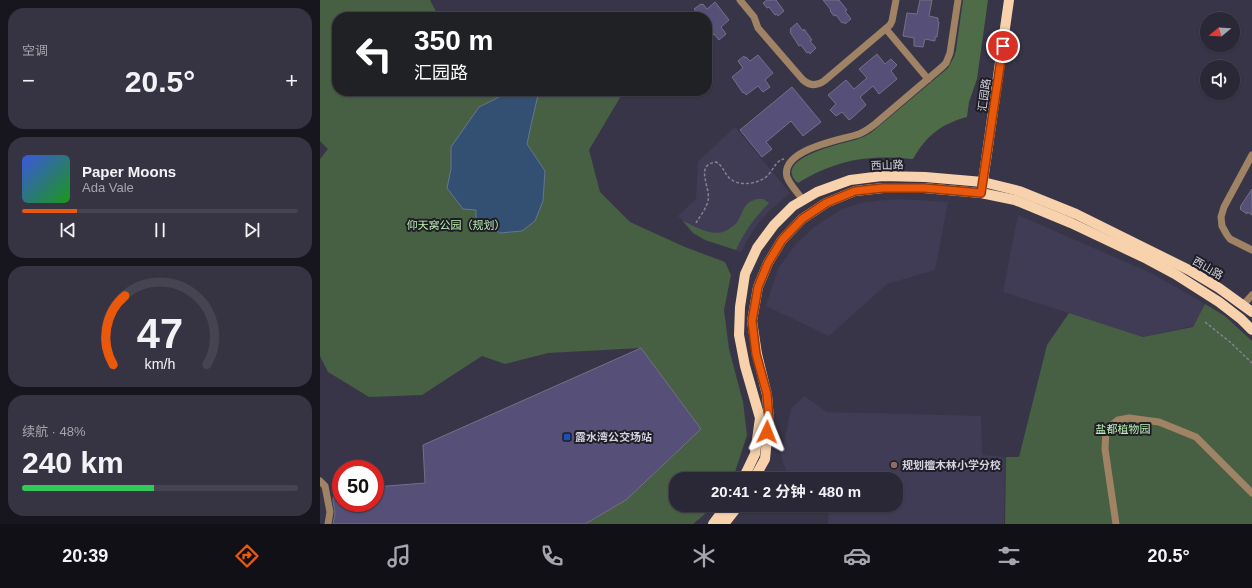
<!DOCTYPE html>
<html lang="zh">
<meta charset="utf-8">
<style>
:root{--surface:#2a2836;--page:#363442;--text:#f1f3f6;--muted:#a5a6ad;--line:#464451;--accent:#ea580c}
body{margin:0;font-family:Helvetica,"Noto Sans SC",sans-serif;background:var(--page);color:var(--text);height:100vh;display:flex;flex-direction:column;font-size:15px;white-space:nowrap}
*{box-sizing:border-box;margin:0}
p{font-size:13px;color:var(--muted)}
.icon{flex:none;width:22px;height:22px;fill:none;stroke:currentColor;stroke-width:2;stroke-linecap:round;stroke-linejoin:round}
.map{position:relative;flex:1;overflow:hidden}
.side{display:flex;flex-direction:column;gap:8px;padding:8px;background:#17161e;width:320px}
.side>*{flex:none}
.top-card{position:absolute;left:12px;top:12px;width:380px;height:84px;border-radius:16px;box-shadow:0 1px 3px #0004,0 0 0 1px var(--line);background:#202124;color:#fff;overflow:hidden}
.needle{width:26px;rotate:252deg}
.fabs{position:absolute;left:880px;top:12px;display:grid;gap:8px}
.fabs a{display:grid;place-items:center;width:40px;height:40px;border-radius:50%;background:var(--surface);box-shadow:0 1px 3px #0004,0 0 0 1px var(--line);font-size:20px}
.speed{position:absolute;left:12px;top:460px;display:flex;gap:8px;font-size:20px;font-weight:700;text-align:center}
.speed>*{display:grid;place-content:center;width:52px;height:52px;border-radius:50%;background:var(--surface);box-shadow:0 1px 3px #0004,0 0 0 1px var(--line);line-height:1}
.speed .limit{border:6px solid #d22;background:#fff;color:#111}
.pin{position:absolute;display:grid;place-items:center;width:34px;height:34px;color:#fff;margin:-17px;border:2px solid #fff;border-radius:50%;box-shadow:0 1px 4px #0007}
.me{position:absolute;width:44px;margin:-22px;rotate:2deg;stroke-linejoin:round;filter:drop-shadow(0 0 3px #0008)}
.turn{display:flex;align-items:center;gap:14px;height:84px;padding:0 16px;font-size:18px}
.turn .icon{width:52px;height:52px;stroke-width:2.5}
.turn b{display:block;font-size:28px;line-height:34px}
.big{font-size:30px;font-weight:700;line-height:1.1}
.side .widget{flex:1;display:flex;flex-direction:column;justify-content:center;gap:6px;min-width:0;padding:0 14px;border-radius:16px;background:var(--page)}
.side .dial{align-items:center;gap:0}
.dial svg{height:104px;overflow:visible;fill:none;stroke:var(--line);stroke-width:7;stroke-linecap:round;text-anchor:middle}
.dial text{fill:var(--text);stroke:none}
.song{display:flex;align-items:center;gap:12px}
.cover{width:48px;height:48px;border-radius:6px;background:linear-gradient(135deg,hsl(230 70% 55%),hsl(120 70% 35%))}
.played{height:4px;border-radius:2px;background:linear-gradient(90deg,var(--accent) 20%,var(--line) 20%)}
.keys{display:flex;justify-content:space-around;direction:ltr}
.heat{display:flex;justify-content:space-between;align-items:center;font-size:22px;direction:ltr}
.charge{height:6px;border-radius:3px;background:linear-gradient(90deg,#34c759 48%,var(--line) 0)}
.trip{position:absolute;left:349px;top:472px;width:234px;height:40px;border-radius:16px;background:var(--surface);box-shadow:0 1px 3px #0004,0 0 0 1px var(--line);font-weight:700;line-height:40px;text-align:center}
.dock{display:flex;height:64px;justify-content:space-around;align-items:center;background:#111016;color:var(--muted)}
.dock .icon{width:28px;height:28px}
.dock .on{color:var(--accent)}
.dock b{font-size:18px;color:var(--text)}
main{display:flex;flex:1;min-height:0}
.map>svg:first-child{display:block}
.built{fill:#403c55}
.green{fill:#475f42}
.forest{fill:#4e6c48}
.water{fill:#335072;stroke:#637792}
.building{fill:#565079;stroke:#737186}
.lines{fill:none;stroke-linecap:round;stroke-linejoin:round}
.path{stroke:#848191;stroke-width:1.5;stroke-dasharray:3 2;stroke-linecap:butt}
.minor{stroke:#a08264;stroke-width:7}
.major{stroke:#f7d2ac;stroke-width:10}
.route-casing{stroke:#983908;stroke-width:10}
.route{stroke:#ea580c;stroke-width:7}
.transit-dot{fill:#1a4fb4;stroke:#1f1e26;stroke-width:1.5}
.education-dot{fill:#8d6e63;stroke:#1f1e26;stroke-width:1.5}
.labels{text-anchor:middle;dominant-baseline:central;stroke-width:4;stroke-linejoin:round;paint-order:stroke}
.street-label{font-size:11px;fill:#d3d1de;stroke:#1f1e26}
.park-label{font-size:11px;fill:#bcefb2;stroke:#1f1e26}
.poi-label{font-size:11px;font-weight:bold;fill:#d3d1de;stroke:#1f1e26;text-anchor:start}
</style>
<main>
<section class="side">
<div class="widget"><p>空调</p>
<div class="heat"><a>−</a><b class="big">20.5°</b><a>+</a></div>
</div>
<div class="widget">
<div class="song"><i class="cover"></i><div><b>Paper Moons</b><p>Ada Vale</p></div></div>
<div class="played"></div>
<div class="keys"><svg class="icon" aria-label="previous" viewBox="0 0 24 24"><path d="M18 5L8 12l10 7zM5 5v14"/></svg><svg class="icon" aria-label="pause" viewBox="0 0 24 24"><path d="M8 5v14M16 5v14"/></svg><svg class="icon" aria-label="next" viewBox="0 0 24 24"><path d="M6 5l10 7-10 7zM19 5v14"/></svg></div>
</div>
<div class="widget dial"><svg viewBox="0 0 100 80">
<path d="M14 69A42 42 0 1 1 86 69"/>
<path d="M14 69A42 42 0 0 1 23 16" stroke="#ea580c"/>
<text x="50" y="56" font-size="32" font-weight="700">47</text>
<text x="50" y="72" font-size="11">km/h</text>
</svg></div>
<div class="widget"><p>续航 · 48%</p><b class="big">240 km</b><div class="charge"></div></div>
</section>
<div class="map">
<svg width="932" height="524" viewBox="0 0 932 524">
<rect width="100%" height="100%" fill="#383548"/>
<g class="built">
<polygon points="415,127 470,193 448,212 438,224 429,237 421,252 385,240 373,233 358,216 376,199 378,162"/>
<polygon points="577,199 628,202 615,270 567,284 509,336 446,306 458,269 475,245 494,227 522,209 545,202"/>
<polygon points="698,215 831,273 885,304 873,326 824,337 683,292"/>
<polygon points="484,396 507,412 661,416 662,455 685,457 684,524 508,524 509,505 576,505 576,479 510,479 510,472 469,478 461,457 471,409"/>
</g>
<g class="green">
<polygon points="0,0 110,0 119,17 17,17 17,91 298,91 301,96 269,150 280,192 310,222 365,247 405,262 411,275 404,310 409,349 423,402 427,435 415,472 410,479 356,479 356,505 392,505 386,513 373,524 265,524 306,500 381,429 321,348 228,353 185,364 162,356 102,395 49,397 8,372 0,356 0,159 8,149 0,141"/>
<path d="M437,199H443L449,203C435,217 424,232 416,250L385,240L373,233L363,221C377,227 394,239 409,229C412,227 416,224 418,221C424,210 423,203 437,199Z"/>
<polygon points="885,304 905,316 932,341 932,524 685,524 686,457 699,457 727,345 749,313 823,337 873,327"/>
</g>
<path class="forest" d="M643,0H668L657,79L649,102L647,117C621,124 607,135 593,159C580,158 566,157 553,158C527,159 500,169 478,183C450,158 525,143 538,139C543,137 548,135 552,132L628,68L634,57L636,50Z"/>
<polygon class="water" points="191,91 218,95 211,125 207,144 225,171 223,201 215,221 202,231 180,233 169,226 156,224 156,210 143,209 127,188 131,169 131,147 159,107"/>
<g class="building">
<polygon points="447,0 456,0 464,11 458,16 457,14 455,15 449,7 447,8 443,3"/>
<polygon points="503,0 519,0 527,10 525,11 531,19 525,24 524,22 522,23 516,15 514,16 510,11 511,10"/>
<polygon points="600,0 612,0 609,16 618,18 618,22 619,22 617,37 615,37 615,41 605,39 603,47 594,46 594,38 583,36 587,13 597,14"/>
<polygon points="395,2 409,20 401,27 406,34 399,40 394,34 387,40 387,17 381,17 374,9 381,4 382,5 383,4 387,9"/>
<polygon points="477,23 483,31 484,29 492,40 490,41 496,48 490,54 489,52 487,53 481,45 479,46 470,32 471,31 470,29"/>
<polygon points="557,54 565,64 571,59 577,65 571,71 577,79 559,94 553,86 540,97 546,105 532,118 529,120 522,112 516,116 510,110 516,104 508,95 526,80 534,89 547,78 539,69"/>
<polygon points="438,55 453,73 445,80 450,87 443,92 438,86 426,95 424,92 423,93 412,77 423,68 418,61 424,56 425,58 426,57 430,61"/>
<polygon points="472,87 501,122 483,136 471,121 446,142 452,149 442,157 420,130"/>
<polygon points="932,189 932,215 927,212 927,214 920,209 921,208 920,207"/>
<polygon points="321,348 381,429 306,500 265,524 13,524 15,513 13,501 14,491 21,491 21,503 55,503 55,487 105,483 103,445"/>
</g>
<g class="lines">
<g class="path">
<path d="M376,223C380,216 386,209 388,201C391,187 374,165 396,162C404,166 404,175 412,180C422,187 442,183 449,174C454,168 456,161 464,159"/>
<polyline points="885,322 910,342 932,363"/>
</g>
<g class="minor">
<path d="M420,0L434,17L438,28L483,80C490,86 497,86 504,81L570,25L572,21L576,0"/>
<polyline points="566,29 608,79"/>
<polyline points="932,155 904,207 901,217 902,226 907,235 910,239 932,250"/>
<path d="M483,200C478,193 470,185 467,177C460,149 521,140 539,134C544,132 550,128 555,124L622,67L626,63L630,53L638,0"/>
<polyline points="923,305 932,295"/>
<polyline points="0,481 5,486 10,512 8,524"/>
<polyline points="796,524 785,449 786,429 798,420 809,418 839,422 876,437 932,493"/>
</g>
<g class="major">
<polyline points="662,188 689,0"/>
<polyline points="423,479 435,454 440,418 425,366 419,335 420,307 425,274 437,248 454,225 473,206 497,192 530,180 562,176 605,177 663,182 699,191 756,214 869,270 899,288 932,312"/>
<polyline points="434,479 445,459 449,419 447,395 437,354 432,321 438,287 448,263 462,240 482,219 506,203 535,191 563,188 604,188 661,193 695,200 751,223 827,259 855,274 899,302 921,319 932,330"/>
<polyline points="393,524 407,505"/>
<polyline points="404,524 419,505"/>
</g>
</g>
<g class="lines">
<defs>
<polyline id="route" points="447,432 449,419 447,394 436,354 432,321 438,287 448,263 462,240 482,219 506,203 535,191 563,188 604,188 661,193 683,46"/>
</defs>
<use href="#route" class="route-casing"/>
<use href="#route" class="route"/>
</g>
<rect class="transit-dot" x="243" y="433" width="8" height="8" rx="2"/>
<circle class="education-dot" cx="574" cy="465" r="4"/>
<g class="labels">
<g class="street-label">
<text transform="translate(664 95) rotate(-82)">汇园路</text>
<text transform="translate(567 165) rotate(-2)">西山路</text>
<text transform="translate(888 268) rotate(30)">西山路</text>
</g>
<g class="park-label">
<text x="136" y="225">仰天窝公园（规划）</text>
<text x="803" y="429">盐都植物园</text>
</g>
<g class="poi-label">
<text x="255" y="437">露水湾公交场站</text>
<text x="582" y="465">规划檀木林小学分校</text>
</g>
</g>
</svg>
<div class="fabs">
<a><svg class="needle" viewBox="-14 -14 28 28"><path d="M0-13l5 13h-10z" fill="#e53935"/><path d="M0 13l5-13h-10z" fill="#a5a6ad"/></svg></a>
<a><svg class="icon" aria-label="sound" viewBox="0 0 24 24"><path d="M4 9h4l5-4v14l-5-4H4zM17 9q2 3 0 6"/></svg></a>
</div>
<div class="speed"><div class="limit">50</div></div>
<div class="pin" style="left:683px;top:46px;background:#d93025"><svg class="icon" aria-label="arrive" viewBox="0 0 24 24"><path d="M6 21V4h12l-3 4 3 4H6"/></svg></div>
<svg class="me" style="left:447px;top:432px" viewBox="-20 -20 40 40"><path d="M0-17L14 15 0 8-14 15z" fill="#ea580c" stroke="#fff" stroke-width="4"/></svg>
<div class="trip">20:41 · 2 分钟 · 480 m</div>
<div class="top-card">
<div class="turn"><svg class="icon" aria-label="left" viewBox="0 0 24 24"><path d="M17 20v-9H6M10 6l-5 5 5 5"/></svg><div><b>350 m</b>汇园路</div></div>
</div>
</div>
</main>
<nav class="dock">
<b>20:39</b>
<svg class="icon on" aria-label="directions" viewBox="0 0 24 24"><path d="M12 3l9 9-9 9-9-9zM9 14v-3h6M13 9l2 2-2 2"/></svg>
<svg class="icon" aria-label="music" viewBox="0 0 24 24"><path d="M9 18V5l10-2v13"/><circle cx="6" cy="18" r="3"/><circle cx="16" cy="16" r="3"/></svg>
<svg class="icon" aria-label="phone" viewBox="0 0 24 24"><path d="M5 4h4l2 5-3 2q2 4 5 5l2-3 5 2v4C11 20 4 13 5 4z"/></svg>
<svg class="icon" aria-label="climate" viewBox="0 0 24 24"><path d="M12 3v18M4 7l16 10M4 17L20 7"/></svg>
<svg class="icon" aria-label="car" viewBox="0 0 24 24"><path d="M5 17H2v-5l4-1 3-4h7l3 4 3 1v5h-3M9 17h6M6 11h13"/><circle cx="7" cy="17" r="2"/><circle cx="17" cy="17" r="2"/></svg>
<svg class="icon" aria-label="filters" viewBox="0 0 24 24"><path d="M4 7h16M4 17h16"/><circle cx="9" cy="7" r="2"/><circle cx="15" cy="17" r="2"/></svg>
<b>20.5°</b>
</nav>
